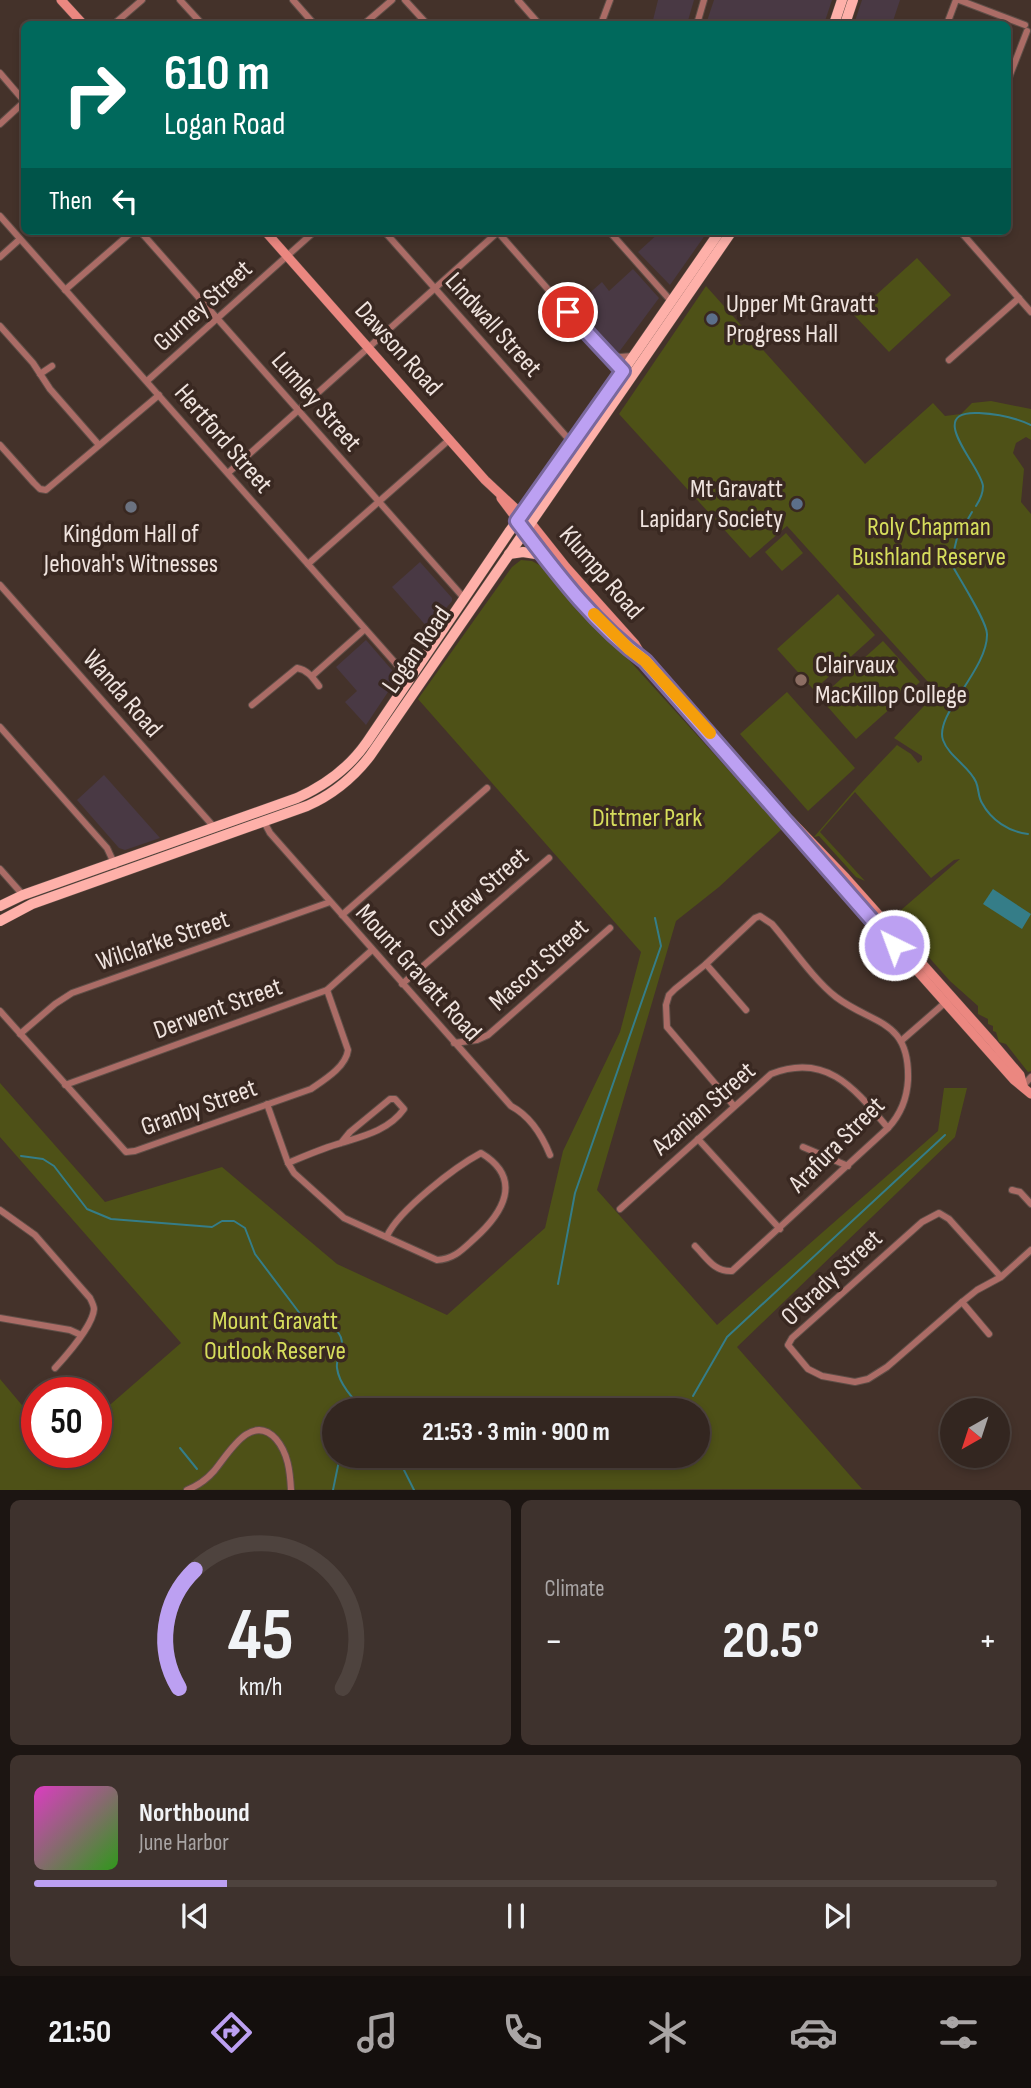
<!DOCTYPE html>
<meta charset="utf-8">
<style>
:root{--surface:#332620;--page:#3e322d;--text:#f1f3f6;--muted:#a9a5a5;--line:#4e433e;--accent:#bca0f2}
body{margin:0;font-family:"Sofia Sans Condensed",sans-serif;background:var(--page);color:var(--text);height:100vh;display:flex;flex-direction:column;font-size:26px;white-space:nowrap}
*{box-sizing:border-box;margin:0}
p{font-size:23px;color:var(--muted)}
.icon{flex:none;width:38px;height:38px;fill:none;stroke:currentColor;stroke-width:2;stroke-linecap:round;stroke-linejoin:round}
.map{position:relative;height:1490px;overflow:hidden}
.sheet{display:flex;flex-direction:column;gap:10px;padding:10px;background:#1c1512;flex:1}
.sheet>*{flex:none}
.hud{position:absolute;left:21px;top:21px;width:990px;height:214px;border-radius:10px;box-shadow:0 4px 10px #0003,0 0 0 2px var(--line);background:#00695c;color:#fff;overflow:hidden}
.needle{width:46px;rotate:219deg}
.buttons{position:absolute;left:940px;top:1398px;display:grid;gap:14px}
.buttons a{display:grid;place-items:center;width:70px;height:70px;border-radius:50%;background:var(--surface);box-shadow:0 4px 10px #0003,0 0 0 2px var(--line);font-size:35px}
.speed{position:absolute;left:21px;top:1377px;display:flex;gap:14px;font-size:35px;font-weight:700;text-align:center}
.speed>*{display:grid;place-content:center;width:91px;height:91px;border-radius:50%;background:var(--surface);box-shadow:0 4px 10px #0003,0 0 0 2px var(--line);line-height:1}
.speed .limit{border:10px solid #d22;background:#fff;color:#111}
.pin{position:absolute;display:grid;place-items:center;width:60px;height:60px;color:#fff;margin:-30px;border:4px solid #fff;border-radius:50%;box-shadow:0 2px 7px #0007}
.me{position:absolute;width:77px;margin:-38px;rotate:318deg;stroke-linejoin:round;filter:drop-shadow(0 0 5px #0008)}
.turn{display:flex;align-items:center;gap:24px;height:147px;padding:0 28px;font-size:32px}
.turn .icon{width:91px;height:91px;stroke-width:2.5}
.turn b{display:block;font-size:49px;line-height:60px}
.then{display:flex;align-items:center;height:66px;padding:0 28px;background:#0003;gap:14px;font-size:26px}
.big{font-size:52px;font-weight:700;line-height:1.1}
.sheet .card{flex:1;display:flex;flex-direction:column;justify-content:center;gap:10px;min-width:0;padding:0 24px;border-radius:10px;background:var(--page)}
.sheet .dial{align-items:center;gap:0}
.dial svg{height:182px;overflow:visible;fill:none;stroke:var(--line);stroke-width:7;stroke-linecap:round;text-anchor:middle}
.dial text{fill:var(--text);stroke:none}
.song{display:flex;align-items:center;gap:21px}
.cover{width:84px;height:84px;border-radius:10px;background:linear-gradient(135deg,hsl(310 70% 55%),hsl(110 70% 35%))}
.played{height:7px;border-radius:4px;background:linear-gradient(90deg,var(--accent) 20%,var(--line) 20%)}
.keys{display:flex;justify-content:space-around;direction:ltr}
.heat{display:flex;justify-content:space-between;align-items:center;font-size:38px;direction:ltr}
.sheet .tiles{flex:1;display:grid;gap:10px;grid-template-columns:1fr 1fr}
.card:last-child{grid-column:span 2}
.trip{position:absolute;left:322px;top:1398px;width:388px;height:70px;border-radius:35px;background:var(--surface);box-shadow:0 4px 10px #0003,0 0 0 2px var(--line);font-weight:700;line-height:70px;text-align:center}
.dock{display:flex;height:112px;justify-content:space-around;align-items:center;background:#140f0d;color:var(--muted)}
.dock .icon{width:49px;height:49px}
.dock .on{color:var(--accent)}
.dock b{font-size:32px;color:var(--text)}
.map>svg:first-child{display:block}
.commercial{fill:#493944}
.green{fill:#4e5117;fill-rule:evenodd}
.water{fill:#357d88}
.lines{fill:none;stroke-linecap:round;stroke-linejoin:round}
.stream{stroke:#357d88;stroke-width:2}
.minor-casing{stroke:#5f4e47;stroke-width:8}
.secondary-casing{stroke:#5f4e47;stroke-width:10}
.primary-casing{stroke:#5f4e47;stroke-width:11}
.minor{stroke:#ab6c66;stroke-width:6}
.secondary{stroke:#eb8780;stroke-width:9}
.primary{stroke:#feb0a9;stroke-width:10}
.route-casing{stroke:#7a689d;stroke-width:18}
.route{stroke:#bca0f2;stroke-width:12}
.slow{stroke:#f59e0b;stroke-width:12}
.service-dot{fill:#5c6f8a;stroke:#392821;stroke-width:2.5}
.worship-dot{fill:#6b7280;stroke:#392821;stroke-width:2.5}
.education-dot{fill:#8d6e63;stroke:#392821;stroke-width:2.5}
.labels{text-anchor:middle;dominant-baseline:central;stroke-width:7;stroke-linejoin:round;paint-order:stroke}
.poi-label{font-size:26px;fill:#efe3de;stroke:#392821;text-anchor:start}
.street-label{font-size:26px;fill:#efe3de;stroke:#392821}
.park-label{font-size:26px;fill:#d6dd5c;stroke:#392821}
</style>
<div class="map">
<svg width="1031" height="1490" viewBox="0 0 1031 1490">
<rect width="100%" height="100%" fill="#44322a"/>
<g class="commercial">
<polygon points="658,0 694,0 687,24 652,24"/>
<polygon points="714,0 832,0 824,24 706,24"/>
<polygon points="862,0 900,0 892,24 854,24"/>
<polygon points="661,231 708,231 670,285 638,252"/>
<polygon points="633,269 659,298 619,352 616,352 575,306 602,282 609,291"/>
<polygon points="420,562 452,598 452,601 429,629 392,587"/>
<polygon points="366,640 398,677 366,725 345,702 357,691 336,667"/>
<polygon points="104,775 160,838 125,850 119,848 77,800"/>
</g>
<g class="green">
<polygon points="917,258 951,295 889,352 854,315"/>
<polygon points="706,286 865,464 933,403 945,416 961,414 972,403 991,401 1031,409 1031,440 1026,437 1016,443 1013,453 1024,469 1021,502 1031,514 1031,1071 1028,1072 1006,1044 999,1042 996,1032 993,1031 993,1026 988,1024 988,1019 978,1014 978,1006 950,981 893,917 960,859 954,860 931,878 855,792 820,832 865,881 856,877 819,836 814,837 857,787 897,745 911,754 918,763 922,760 922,756 894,738 937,692 787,526 750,558 619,414"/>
<polygon points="786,533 803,553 782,571 765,552"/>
<path d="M521,560L532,561L543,567L590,622L619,649L782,829L719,887L676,921L597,1190L717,1325L938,1131L944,1088H967L955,1137L737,1347L862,1489L0,1490V1379L37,1423V1452H96V1417L181,1343L0,1137V1083L105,1202L222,1167L337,1264L447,1315L545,1228L563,1151L620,1032L641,952L418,699L512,567ZM334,1410H698V1456H334Z"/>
<polygon points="838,594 875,635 814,690 777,649"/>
<polygon points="883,641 920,682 856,739 820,698"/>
<polygon points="787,692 855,768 808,811 740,734"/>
</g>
<polygon class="water" points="993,889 1031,914 1022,929 983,904"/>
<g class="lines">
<g class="stream">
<path d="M976,506C980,500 983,493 983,486C981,466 923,410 979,413C997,414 1014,417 1031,425"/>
<path d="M972,512L957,538L951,563C958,577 987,621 987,634C988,669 934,715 943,740C949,757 969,766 976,782C979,789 978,797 982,803C991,820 1009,832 1028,834"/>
<path d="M21,1156L43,1159L54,1166L87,1209L111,1219L212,1227L222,1221H234L245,1228L255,1254L301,1315C310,1321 324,1321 332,1327C352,1341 335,1354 337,1368C339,1384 353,1399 364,1410"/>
<polyline points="558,1284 575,1193 661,946 655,918"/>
<polyline points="693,1396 727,1337 945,1135"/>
<polyline points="349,1410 351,1398"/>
<polyline points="180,1448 197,1469"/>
<polyline points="397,1456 414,1490"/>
<polyline points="333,1490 340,1456"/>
</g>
<defs>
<g id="minor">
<polyline points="180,0 202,24"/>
<polyline points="293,0 314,24"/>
<polyline points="405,0 427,24"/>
<polyline points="518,0 539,24"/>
<polyline points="959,0 1025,25"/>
<polyline points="114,24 142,0"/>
<polyline points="364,24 392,0"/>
<polyline points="601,24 610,0"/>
<polyline points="697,24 704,0"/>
<polyline points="947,24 956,0"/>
<polyline points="0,73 24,101"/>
<polyline points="1008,80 1027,31"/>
<polyline points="0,124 24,102"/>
<polyline points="0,216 398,666 413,678"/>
<polyline points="140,231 464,598"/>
<polyline points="384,231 573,444"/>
<polyline points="497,231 566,310 624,372"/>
<polyline points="609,231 671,301"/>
<polyline points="960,231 1031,312"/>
<polyline points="0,257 20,239"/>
<polyline points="65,290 133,231"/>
<polyline points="0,326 33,363 50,389 99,445"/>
<polyline points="607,354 620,357 633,356"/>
<polyline points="949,360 1019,298"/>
<polyline points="40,374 52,366"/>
<polyline points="147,381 315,231"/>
<polyline points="0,445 34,483 40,489 46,490 159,395"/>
<polyline points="228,473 499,231"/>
<polyline points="308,564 450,439"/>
<polyline points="0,585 214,827"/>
<polyline points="312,676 365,629"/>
<path d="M252,705L297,668C308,670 313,678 319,686"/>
<polyline points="0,727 107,848 115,865"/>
<path d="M263,820L270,833L511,1106C530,1116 542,1135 550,1155"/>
<polyline points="0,869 23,895"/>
<polyline points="342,915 487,788"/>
<polyline points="706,964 746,1010"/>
<polyline points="402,984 549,858"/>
<path d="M0,1011L126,1152L135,1151L311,1089C324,1080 346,1067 348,1050L327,990"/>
<polyline points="20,1034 55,1004 72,993 330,902"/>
<polyline points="901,1041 947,1001"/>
<polyline points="454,1043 477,1040 488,1035 610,928"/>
<polyline points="65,1085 327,990 372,950"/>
<polyline points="1023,1086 1031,1077"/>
<path d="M267,1104L288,1163L294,1173L344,1218L437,1260C454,1259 462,1250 474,1239C503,1213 524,1179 481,1153C455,1167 399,1210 387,1236"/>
<polyline points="698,1139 780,1229"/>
<polyline points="803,1147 848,1166"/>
<path d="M288,1163C305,1156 323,1148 341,1143C364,1136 389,1130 404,1109L395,1099H390L350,1132L341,1143"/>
<polyline points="1012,1190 1020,1192 1031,1204"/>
<path d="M620,1209L771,1074C827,1052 855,1089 888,1128"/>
<path d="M0,1210L35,1235L90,1298C91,1300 94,1307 94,1309C93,1325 66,1356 55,1368"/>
<path d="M695,1246C707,1258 714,1272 732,1271L888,1128C901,1114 907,1099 908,1080C910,1019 873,1025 836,997C814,980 791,946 772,924L760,916L755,918L706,964L675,989L669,995L666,1005L667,1027L734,1106"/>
<polyline points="1001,1277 949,1219 939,1213 922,1222 792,1338 788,1345 808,1369 822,1376 855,1382 868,1379 887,1367 962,1302 977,1290 1001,1277 1031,1250"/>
<polyline points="962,1302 989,1334"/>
<polyline points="0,1318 70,1330 81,1335"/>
<path d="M187,1490C197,1486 207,1479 214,1471C227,1456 251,1411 276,1439C288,1453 290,1471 291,1490"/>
</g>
<g id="secondary">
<polyline points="61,0 83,24"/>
<polyline points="265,231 485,480 531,523 566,567 635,644 645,661 783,815 790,820 846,878 992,1042 1020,1075 1023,1086"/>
<polyline points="501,498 560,577 629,649 641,658"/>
<polyline points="809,849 1014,1080 1031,1094"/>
</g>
<g id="primary">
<polyline points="834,24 842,0"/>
<polyline points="845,24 853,0"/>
<polyline points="509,554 523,552 542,555"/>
<path d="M0,906L23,895L297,798C326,785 349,768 367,742L509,532L554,471L720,231"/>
<path d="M0,921L32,904L307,806C332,795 353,778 370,756L732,231"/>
</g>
</defs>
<use href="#minor" class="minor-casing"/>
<use href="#secondary" class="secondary-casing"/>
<use href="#primary" class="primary-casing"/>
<use href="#minor" class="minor"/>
<use href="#secondary" class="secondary"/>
<use href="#primary" class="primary"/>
</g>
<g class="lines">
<defs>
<path id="route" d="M568,312L623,371L517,521C555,571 594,624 645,661L894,945"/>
</defs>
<use href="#route" class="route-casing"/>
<use href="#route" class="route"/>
<polyline class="slow" points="594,614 629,649 645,661 710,733"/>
</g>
<g class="service-dot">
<circle cx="712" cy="319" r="7"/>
<circle cx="797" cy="504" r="7"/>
</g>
<circle class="worship-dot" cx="131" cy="507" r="7"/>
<circle class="education-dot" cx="801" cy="680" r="7"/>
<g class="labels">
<g class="poi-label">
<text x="726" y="304">Upper Mt Gravatt<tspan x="726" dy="30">Progress Hall</tspan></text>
<text x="783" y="489" text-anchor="end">Mt Gravatt<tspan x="783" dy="30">Lapidary Society</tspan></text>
<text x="131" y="534" text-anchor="middle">Kingdom Hall of<tspan x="131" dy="30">Jehovah's Witnesses</tspan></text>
<text x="815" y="665">Clairvaux<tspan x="815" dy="30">MacKillop College</tspan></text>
</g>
<g class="street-label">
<text transform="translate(203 306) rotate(-42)">Gurney Street</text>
<text transform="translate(493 325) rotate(48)">Lindwall Street</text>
<text transform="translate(398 349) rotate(48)">Dawson Road</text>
<text transform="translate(316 402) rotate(49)">Lumley Street</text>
<text transform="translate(223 439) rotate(49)">Hertford Street</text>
<text transform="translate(601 573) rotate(49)">Klumpp Road</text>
<text transform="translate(417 650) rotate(-55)">Logan Road</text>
<text transform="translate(122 694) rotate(49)">Wanda Road</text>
<text transform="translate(479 893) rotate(-41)">Curfew Street</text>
<text transform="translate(163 941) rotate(-19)">Wilclarke Street</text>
<text transform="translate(539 965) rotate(-42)">Mascot Street</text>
<text transform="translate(418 973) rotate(48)">Mount Gravatt Road</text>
<text transform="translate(218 1009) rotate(-20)">Derwent Street</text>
<text transform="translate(199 1108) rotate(-20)">Granby Street</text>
<text transform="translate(704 1109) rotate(-41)">Azanian Street</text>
<text transform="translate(837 1145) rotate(-45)">Arafura Street</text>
<text transform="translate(832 1278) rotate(-43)">O'Grady Street</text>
</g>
<g class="park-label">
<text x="929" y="527">Roly Chapman<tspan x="929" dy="30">Bushland Reserve</tspan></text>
<text x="647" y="818">Dittmer Park</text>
<text x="275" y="1321">Mount Gravatt<tspan x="275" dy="30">Outlook Reserve</tspan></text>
</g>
</g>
</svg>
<div class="buttons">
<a><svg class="needle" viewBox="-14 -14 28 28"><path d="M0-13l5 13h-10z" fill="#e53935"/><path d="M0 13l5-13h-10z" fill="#a9a5a5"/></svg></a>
</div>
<div class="speed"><div class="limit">50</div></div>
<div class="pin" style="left:568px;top:312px;background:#d93025"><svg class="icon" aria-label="arrive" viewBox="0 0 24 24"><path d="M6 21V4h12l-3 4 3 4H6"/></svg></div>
<svg class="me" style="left:894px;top:945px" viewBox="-20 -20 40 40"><circle r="17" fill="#bca0f2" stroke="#fff" stroke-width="3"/><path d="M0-11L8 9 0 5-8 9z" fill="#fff"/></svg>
<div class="trip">21:53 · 3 min · 900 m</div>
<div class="hud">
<div class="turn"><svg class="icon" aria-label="right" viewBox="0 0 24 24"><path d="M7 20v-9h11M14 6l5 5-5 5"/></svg><div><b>610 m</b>Logan Road</div></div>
<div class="then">Then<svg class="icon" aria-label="left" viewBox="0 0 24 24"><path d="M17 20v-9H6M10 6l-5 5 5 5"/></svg></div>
</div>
</div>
<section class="sheet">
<div class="tiles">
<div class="card dial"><svg viewBox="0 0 100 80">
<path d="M14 69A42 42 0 1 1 86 69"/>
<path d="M14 69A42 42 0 0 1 21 17" stroke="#bca0f2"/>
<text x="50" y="56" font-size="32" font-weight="700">45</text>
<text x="50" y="72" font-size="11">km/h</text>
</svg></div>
<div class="card"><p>Climate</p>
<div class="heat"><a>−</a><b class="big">20.5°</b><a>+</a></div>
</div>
<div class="card">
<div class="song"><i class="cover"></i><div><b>Northbound</b><p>June Harbor</p></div></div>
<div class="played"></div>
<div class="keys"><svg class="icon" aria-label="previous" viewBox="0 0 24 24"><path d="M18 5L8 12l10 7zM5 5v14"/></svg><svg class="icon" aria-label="pause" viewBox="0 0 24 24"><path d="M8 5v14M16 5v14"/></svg><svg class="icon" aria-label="next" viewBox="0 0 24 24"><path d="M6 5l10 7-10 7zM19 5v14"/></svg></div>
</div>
</div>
</section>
<nav class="dock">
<b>21:50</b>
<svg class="icon on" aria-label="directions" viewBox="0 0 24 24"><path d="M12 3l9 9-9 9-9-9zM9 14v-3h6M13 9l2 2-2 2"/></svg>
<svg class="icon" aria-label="music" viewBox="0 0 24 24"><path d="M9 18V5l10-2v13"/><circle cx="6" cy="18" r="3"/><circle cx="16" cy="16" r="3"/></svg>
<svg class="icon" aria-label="phone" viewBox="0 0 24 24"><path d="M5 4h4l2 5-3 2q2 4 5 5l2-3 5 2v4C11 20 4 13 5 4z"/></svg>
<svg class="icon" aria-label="climate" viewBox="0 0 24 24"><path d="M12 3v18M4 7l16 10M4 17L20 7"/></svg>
<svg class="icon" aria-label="car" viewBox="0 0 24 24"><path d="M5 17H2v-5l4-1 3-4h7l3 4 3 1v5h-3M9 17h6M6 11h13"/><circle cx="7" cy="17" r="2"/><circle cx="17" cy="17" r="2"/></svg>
<svg class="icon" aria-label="filters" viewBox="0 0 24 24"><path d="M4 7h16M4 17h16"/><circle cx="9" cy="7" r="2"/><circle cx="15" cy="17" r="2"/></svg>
</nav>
